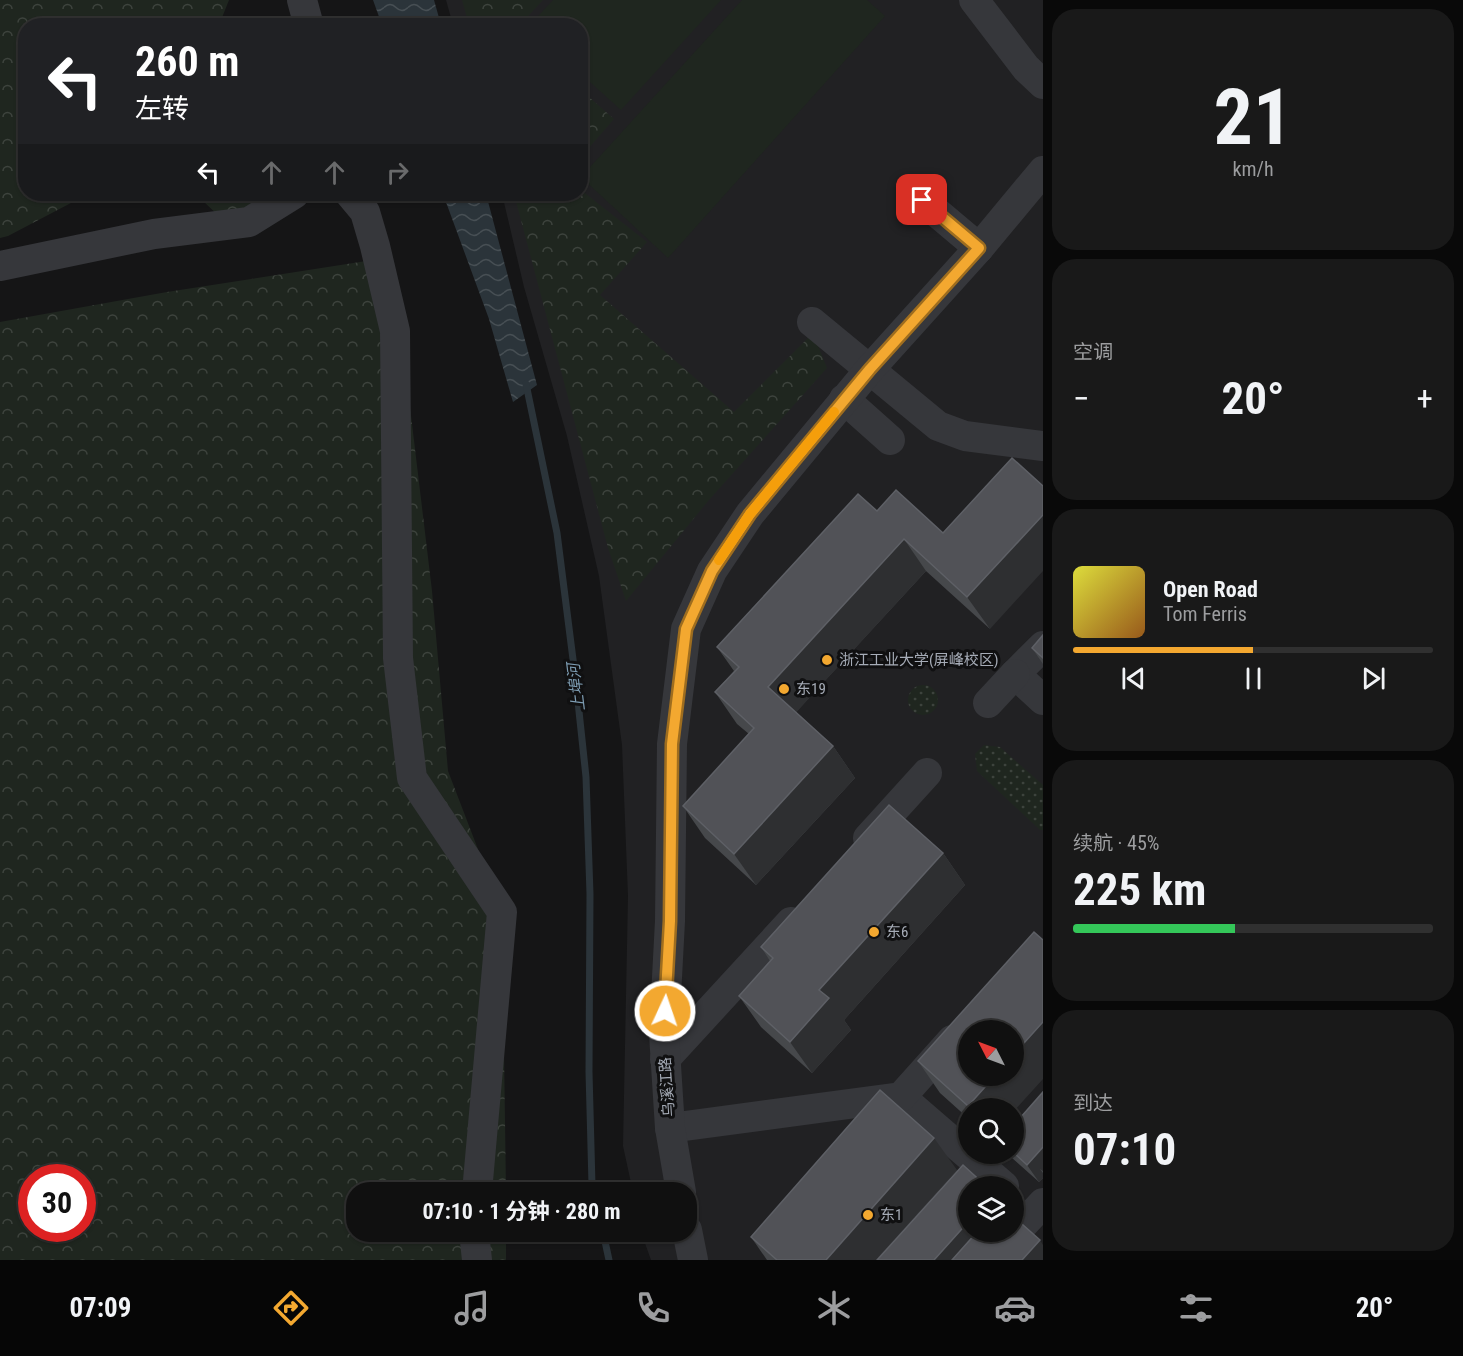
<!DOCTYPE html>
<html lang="zh">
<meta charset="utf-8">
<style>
:root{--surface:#101010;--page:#191919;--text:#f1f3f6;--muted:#9c9d9f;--line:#303030;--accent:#f3a830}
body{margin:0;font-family:"Roboto Condensed","Noto Sans SC",sans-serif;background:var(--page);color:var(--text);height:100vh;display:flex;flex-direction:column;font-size:22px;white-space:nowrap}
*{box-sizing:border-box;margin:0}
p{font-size:20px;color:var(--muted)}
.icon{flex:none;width:33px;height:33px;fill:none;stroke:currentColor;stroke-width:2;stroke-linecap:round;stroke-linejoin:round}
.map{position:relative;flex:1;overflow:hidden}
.panel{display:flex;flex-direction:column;gap:9px;padding:9px;background:#090909;width:420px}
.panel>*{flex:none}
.top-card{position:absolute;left:18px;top:18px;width:570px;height:183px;border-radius:24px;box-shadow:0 2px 4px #0004,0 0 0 2px var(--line);background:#202124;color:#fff;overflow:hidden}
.needle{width:39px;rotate:312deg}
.fabs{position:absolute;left:958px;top:1020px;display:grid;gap:12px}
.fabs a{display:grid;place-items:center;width:66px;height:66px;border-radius:50%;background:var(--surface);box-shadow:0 2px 4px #0004,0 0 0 2px var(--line);font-size:30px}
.speed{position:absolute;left:18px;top:1164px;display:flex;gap:12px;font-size:30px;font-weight:700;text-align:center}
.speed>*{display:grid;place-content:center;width:78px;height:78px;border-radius:50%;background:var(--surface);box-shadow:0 2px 4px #0004,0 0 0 2px var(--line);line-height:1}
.speed .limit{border:9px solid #d22;background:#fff;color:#111}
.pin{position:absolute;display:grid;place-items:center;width:51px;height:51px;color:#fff;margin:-26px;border-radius:12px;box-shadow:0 3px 9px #0006}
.me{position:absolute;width:66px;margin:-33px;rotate:3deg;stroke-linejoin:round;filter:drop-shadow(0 0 4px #0008)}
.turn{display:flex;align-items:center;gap:21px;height:126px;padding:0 18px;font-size:27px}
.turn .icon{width:78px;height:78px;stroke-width:2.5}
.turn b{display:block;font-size:42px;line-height:51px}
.lanes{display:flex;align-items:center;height:57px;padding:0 18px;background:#0003;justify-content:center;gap:30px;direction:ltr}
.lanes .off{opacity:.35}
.big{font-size:45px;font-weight:700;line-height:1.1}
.panel .tile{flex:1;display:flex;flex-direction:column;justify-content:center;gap:9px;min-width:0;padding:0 21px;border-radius:24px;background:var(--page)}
.panel .dial{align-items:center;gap:0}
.dial b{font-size:78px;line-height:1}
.song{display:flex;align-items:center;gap:18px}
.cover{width:72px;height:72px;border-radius:9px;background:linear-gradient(135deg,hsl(60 70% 55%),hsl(30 70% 35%))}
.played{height:6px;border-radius:3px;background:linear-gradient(90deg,var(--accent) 50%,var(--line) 50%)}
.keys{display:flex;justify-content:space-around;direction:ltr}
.heat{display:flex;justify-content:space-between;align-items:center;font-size:33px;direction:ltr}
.charge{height:9px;border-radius:4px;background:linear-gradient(90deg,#34c759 45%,var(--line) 0)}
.trip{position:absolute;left:346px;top:1182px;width:351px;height:60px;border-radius:24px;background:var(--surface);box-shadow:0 2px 4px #0004,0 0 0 2px var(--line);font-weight:700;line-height:60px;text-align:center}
.tab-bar{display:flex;height:96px;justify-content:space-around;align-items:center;background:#060606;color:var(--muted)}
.tab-bar .icon{width:42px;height:42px}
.tab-bar .on{color:var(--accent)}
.tab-bar b{font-size:27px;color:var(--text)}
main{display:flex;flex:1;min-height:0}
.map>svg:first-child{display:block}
.built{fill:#212123;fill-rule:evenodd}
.grass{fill:url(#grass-dots)}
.forest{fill:url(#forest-crowns);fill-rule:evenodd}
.pitch{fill:#1f261f}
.water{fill:url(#water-waves)}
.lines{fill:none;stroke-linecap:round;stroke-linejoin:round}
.stream{stroke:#2b343a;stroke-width:7}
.minor{stroke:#36373b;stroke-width:30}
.wall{fill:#46484b}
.shaded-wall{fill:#2e2f31}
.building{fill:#515257;stroke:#5e6066;stroke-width:1.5}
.route-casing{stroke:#9e6d1f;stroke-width:15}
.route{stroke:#f3a830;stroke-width:10}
.slow{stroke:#f59e0b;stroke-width:10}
.poi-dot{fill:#f3a830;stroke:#101011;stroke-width:2}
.labels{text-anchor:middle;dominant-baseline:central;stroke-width:6;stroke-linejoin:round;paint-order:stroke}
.poi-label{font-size:15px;fill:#a6acb7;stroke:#101011;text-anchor:start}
.street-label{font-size:15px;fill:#a6acb7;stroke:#101011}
.water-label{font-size:16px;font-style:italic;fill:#7d9cb2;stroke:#101011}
</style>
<main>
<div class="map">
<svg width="1043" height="1260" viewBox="0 0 1043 1260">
<defs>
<pattern id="grass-dots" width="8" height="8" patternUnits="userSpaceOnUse" patternTransform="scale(1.5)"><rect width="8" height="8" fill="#1f261f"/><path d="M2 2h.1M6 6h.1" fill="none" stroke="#3d433d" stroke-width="1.8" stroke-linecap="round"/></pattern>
<pattern id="forest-crowns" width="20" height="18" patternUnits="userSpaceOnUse" patternTransform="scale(1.5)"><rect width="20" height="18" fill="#1f261f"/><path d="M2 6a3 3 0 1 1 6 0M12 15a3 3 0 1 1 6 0" fill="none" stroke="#3d433d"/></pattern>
<pattern id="water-waves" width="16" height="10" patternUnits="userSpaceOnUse" patternTransform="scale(1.5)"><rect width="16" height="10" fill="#2b343a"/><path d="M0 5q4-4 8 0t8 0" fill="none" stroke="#474f54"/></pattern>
</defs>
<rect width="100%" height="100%" fill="#151516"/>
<path class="built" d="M446,0H1043V1260H651L641,1232H687V1192H633L623,1146L628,896L622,745L599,576L567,436L524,287L502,194H580V26L453,25ZM969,1030H1014V1076H969ZM969,1108H1014V1154H969ZM969,1186H1014V1232H969Z"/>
<g class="grass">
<circle cx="923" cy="700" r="15"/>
<polygon points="984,745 1000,747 1043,785 1043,830 1040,830 977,771 975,754"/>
</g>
<g class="forest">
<polygon points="0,0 229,0 219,25 26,26 26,194 88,194 8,236 0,238"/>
<polygon points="462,0 543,0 519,26 469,25"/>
<polygon points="581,90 614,119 581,157"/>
<polygon points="581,190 647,242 600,295 734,412 813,333 827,368 709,500 626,601 608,548 514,194 580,194"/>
<polygon points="199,194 268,194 255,210 221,218 202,200"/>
<path d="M392,257L432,591L448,771L502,912L506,1192H357V1232H506V1260H0V322L167,292ZM32,1178H82V1228H32Z"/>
</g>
<g class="pitch">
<polygon points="553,0 721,0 621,110 581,74 580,26 530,25"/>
<polygon points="742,0 867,0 885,16 668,258 581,177"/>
</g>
<g class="water">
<polygon points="373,0 434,0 441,25 382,25"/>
<polygon points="443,194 486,194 537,385 513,402 489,319"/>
</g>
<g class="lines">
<g class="stream">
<polyline points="526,384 557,533 576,683 586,777 590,894 589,1072 592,1185 594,1192"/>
<polyline points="603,1232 609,1260"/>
</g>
<g class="minor">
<polyline points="302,0 309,26"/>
<polyline points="974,0 1026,68 1043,84"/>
<polyline points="350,194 365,212 375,246 395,331 398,658 412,778 502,912 477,1192"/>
<polyline points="922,200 979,248"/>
<polyline points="0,266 154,234 249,222 294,194"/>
<polyline points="812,322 938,426 965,436 1043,446"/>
<polyline points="844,399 890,440"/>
<polyline points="1043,646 1015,674 1043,700"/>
<polyline points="988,703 1015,674"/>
<polyline points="868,838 927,773"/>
<polyline points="665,1059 791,922"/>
<polyline points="901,1097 1004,1186"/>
<polyline points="670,1128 901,1097 952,1040"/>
<polyline points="681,1192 670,1128 664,1034 670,921 672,744 686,629 712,571 750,514 870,369 979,248 1043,171"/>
<polyline points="687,1230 693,1260"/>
<polyline points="474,1232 477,1260"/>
<polyline points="990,1260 1043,1203"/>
</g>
</g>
<g class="wall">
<polygon points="877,511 943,533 990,629 926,571 796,712 833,746 855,778 756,885 705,838 683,806 749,734 737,724 715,692 734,671 717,647"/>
<polygon points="1043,635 1043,664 1032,648"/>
<polygon points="943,853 965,885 844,1020 851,1030 812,1073 761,1027 739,996 770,961 761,947"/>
<polygon points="918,1061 1014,1108 969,1108 969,1119 940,1093"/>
<polygon points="1043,1092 1043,1178 1039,1182 1012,1158 1009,1154 1014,1154 1014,1125"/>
<polygon points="957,1170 876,1260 767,1260 751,1237"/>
</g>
<g class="shaded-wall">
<polygon points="1043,515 1043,571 990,629 967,597"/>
<polygon points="904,539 926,571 791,718 768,687"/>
<polygon points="833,746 855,778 756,885 734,854"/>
<polygon points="943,853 965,885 844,1020 851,1030 812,1073 790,1042 819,990"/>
<polygon points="1043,1022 1043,1079 1014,1111 1014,1108 969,1108 968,1106 995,1076 1014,1076 1014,1054"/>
<polygon points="934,1138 957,1170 876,1260 826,1260"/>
<polygon points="1043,1147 1043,1171 1040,1169 1043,1173 1043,1178 1039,1182 1027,1165"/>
<polygon points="969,1221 969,1232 996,1232 970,1260 934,1260"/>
<polygon points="1040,1240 1043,1245 1043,1260 1022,1260"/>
</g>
<g class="building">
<polygon points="1012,458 1043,486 1043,515 967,597 904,539 768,687 833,746 734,854 683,806 754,728 715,692 739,667 717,647 858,494 877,511 896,490 943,533"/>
<polygon points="1043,635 1043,658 1032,648"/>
<polygon points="889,805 943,853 819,990 829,998 790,1042 739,996 773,958 761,947"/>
<polygon points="1034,932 1043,940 1043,1022 1014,1054 1014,1030 969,1030 969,1076 995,1076 968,1106 918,1061"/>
<polygon points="880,1090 934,1138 826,1260 777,1260 751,1237"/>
<polygon points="1043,1092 1043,1147 1027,1165 1014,1153 1014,1125"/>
<polygon points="963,1165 986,1186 969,1186 969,1221 934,1260 877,1260"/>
<polygon points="1014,1217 1040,1240 1022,1260 952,1260 977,1232 1014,1232"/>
</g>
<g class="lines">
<defs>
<polyline id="route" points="665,1011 670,921 672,744 686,629 712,571 750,514 870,369 979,248 922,200"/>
</defs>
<use href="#route" class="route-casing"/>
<use href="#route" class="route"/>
<polyline class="slow" points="719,560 750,514 834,412"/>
</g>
<g class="poi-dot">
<circle cx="827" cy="660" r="6"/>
<circle cx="784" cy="689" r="6"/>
<circle cx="874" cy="932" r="6"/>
<circle cx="868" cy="1215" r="6"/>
</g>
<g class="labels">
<g class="poi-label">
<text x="839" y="660">浙江工业大学(屏峰校区)</text>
<text x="796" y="689">东19</text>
<text x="886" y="932">东6</text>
<text x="880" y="1215">东1</text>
</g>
<g class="street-label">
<text transform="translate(667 1087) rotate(-94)">乌溪江路</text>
</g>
<g class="water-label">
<text transform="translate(576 687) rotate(-97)">上埠河</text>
</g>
</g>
</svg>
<div class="fabs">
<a><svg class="needle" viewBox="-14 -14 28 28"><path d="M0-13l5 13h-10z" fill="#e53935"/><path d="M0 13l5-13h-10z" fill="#9c9d9f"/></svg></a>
<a><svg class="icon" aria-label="search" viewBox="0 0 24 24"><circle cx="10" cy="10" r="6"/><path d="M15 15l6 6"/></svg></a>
<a><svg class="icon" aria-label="layers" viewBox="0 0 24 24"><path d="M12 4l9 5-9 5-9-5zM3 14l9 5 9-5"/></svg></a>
</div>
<div class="speed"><div class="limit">30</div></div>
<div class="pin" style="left:922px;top:200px;background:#d93025"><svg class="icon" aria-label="arrive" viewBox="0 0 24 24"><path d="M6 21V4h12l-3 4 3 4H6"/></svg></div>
<svg class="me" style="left:665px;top:1011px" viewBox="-20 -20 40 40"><circle r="17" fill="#f3a830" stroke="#fff" stroke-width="3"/><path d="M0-11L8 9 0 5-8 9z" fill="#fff"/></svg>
<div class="trip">07:10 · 1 分钟 · 280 m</div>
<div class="top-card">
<div class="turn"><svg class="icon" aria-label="left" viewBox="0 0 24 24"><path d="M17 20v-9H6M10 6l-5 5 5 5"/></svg><div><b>260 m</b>左转</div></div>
<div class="lanes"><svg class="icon" aria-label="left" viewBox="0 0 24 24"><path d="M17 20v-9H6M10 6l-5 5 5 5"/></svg><svg class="icon off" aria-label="ahead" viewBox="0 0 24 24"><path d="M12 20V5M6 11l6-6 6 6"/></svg><svg class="icon off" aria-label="ahead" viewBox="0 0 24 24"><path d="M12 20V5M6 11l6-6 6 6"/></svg><svg class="icon off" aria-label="right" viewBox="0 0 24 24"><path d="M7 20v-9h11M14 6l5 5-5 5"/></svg></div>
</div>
</div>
<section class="panel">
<div class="tile dial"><b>21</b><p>km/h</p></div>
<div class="tile"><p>空调</p>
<div class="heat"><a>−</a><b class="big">20°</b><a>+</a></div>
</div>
<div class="tile">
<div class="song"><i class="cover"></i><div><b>Open Road</b><p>Tom Ferris</p></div></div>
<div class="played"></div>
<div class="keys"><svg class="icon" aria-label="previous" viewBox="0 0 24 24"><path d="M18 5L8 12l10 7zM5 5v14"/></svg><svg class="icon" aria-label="pause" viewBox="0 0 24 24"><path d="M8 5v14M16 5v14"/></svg><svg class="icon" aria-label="next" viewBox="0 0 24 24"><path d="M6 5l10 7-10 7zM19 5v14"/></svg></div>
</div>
<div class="tile"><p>续航 · 45%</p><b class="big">225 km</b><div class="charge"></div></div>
<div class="tile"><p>到达</p><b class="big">07:10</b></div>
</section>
</main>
<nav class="tab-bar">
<b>07:09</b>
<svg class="icon on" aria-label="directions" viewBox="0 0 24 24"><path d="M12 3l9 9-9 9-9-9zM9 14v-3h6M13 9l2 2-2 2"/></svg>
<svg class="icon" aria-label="music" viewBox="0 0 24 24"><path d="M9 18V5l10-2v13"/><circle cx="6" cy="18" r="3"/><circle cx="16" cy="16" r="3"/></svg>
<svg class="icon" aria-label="phone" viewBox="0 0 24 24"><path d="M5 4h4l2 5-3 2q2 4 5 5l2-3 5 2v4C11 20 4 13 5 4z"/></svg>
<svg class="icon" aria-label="climate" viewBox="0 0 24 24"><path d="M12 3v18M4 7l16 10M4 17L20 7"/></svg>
<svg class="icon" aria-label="car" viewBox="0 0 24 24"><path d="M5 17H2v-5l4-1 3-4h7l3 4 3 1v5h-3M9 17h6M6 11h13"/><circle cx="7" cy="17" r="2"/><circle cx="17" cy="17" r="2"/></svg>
<svg class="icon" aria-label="filters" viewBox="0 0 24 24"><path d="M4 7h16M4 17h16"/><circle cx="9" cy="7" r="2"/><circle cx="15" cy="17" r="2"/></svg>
<b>20°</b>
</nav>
